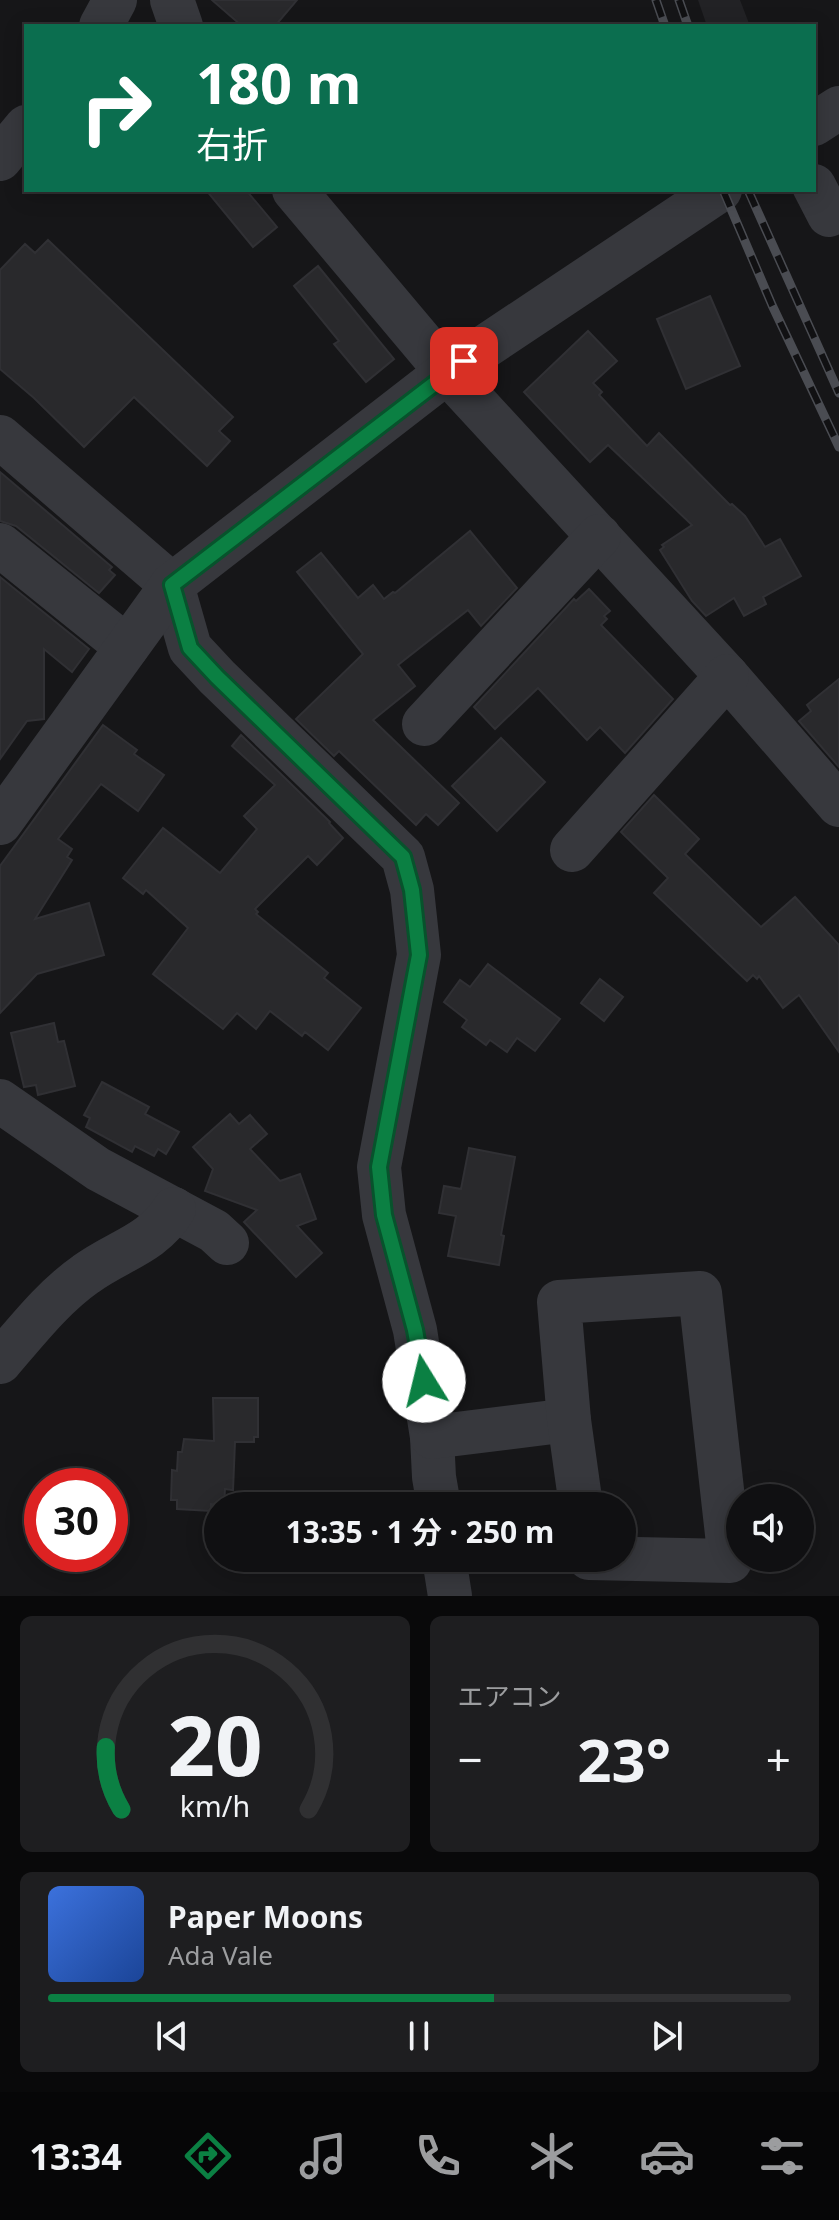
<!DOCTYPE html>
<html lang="ja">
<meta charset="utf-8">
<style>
:root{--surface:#101012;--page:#1e1e20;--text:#f1f3f6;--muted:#9c9d9f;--line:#303032;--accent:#0b8043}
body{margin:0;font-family:"Noto Sans","Noto Sans JP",sans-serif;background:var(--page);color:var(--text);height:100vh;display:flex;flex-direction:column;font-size:30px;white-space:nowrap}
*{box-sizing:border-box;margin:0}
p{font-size:26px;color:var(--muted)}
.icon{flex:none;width:44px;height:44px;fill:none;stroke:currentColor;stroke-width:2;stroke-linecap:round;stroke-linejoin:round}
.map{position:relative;height:1596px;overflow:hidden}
.panel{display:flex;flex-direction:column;gap:20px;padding:20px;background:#09090a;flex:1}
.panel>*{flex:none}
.guide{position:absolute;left:24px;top:24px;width:792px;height:168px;border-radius:0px;box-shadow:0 4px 20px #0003,0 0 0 2px var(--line);background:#0b6e4f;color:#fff;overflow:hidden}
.controls{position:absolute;left:726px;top:1484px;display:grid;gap:16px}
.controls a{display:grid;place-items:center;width:88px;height:88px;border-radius:50%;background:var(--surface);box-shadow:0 4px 20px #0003,0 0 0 2px var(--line);font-size:40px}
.speed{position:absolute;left:24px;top:1468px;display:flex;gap:16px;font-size:40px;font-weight:700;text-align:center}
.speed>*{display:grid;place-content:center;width:104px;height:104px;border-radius:50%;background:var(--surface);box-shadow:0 4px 20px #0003,0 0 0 2px var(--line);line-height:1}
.speed .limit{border:12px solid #d22;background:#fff;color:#111}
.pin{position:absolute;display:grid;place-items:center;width:68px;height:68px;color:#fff;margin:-34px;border-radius:16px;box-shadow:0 4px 12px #0006}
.me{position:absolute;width:88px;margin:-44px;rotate:351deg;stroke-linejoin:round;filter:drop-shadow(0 0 6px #0008)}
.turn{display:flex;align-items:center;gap:28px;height:168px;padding:0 40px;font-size:36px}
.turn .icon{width:104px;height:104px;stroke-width:2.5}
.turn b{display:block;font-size:56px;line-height:68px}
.big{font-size:60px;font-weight:700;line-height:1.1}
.panel .tile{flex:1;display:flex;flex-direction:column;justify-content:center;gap:12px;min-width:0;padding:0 28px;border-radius:12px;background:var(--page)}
.panel .dial{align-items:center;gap:0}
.dial svg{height:208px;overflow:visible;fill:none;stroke:var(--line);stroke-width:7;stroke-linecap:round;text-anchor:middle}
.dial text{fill:var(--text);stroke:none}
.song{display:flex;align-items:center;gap:24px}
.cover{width:96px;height:96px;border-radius:12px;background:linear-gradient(135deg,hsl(220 70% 55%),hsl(220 70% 35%))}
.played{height:8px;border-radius:4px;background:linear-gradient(90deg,var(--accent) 60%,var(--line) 60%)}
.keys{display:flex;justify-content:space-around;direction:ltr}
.heat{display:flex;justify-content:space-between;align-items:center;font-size:44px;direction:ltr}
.panel .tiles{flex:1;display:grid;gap:20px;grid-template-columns:1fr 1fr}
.tile:last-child{grid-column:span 2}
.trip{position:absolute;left:204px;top:1492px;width:432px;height:80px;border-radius:40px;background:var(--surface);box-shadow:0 4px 20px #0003,0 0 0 2px var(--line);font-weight:700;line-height:80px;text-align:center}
.tabs{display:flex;height:128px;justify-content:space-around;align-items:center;background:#060607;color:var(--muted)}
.tabs .icon{width:56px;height:56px}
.tabs .active{color:var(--accent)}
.tabs b{font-size:36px;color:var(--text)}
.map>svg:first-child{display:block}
.built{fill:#222225}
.building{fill:#29292c;stroke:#303034;stroke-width:2}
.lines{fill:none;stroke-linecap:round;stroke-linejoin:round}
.minor{stroke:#37383d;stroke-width:44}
.rail-casing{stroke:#4a4c52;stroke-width:9}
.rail{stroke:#111113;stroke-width:6;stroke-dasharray:18;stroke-linecap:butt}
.route-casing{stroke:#07532c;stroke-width:20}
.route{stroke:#0b8043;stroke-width:14}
</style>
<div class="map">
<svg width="839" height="1596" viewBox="0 0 839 1596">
<rect width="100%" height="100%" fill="#161618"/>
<polygon class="built" points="698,0 740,0 750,26 707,26"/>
<g class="building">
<polygon points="212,0 297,0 275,26 242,26"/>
<polygon points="206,190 246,190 277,227 253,247"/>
<polygon points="48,240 233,417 219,431 230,441 207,466 134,397 84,447 34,398 0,369 0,270 25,244 35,253"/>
<polygon points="318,266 394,359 366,382 334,344 339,341 294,286"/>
<polygon points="710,296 740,366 686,389 657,319"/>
<polygon points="588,331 617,361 593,383 602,392 599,395 647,446 659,433 730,505 732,504 745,516 765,547 780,539 801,576 763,597 766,604 744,616 734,598 706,616 692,601 660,550 664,547 662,545 692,525 608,445 590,462 524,392"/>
<polygon points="0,472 112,567 109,570 115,575 99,593 16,526 0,521"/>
<polygon points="470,531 517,588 481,626 468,610 398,665 415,686 373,720 459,803 438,825 426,814 416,825 339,751 334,756 296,719 363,654 297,572 321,553 358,598 373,585 384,599 393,592 395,593"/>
<polygon points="0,577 89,649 72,672 44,649 44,719 27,721 0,759"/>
<polygon points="589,589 610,611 604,616 607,619 601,625 673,699 625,753 600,727 587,740 538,688 495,729 474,707 574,599 576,601"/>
<polygon points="839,679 839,767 799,721 811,711 807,705"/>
<polygon points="103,725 137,750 134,754 164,775 138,811 101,784 58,839 72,849 67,857 72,860 35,919 89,903 104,955 37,974 0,1013 0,866"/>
<polygon points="241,735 330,822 329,823 343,838 317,865 308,856 255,909 258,912 256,914 328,973 324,978 361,1008 328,1050 305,1032 302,1036 270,1011 256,1029 237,1013 223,1029 153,974 188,928 146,890 143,894 123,878 163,828 220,873 257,829 244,816 275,785 232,746"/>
<polygon points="501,738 545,782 497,831 452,786"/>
<polygon points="654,795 699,839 685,854 761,927 795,897 839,945 839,1052 799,995 783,1008 759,976 757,979 753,975 747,981 654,893 668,878 621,832"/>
<polygon points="488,964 560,1019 535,1051 517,1038 507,1052 490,1040 486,1045 462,1027 467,1020 444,1002 460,980 470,987"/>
<polygon points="600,979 623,997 604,1021 581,1003"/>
<polygon points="54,1023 58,1042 64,1041 75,1086 38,1095 36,1085 24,1087 11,1033"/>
<polygon points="102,1082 149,1107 145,1114 179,1132 166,1154 158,1149 154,1156 135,1146 132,1152 86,1127 90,1118 84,1115"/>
<polygon points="230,1114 239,1124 250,1115 267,1134 250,1149 280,1181 300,1174 316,1219 297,1226 322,1253 296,1277 244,1222 257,1210 205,1191 213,1169 193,1147"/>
<polygon points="469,1148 515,1157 501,1235 504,1236 499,1265 448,1256 456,1216 439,1213 444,1186 461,1189"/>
<polygon points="213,1398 258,1398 258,1437 254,1437 254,1442 235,1442 233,1490 225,1489 224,1505 211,1504 211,1511 177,1509 177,1500 171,1500 172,1470 177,1471 178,1452 182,1452 184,1439 214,1441"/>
</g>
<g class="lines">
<g class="minor">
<polyline points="172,0 181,26"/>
<polyline points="101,26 115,0"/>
<polyline points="814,124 839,108"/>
<polyline points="0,159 26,127"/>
<polyline points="814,186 829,215"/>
<polyline points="294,190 447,372 727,676 839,805"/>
<polyline points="0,437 172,585 190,648 217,677 403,857 412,890 419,955 379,1167 384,1215 415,1330 432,1437 434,1477 439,1506"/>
<polyline points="0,545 127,647"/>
<polyline points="424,724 599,536"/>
<polyline points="0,823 172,585 447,372 720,190"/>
<polyline points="572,850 727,676"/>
<polyline points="0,1101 98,1169 214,1231 227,1243"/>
<path d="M0,1362C26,1332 53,1297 86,1274C117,1251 153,1244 174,1209"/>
<polyline points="432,1437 569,1420"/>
<polyline points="581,1506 569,1420 559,1302 700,1293 730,1561 589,1558"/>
<polyline points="444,1558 450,1596"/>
</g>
<defs>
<g id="rail">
<polyline points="656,0 665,26"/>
<polyline points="679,0 688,26"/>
<polyline points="723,190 772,305 839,447"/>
<polyline points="748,190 839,393"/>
</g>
</defs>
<use href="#rail" class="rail-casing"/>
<use href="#rail" class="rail"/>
</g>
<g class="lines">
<defs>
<polyline id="route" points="424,1381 415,1330 384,1215 379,1167 419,955 412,890 403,857 217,677 190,648 172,585 464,361"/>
</defs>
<use href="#route" class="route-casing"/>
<use href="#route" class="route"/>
</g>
</svg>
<div class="controls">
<a><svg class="icon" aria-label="sound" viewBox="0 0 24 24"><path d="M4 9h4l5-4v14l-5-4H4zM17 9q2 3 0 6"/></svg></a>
</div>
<div class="speed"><div class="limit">30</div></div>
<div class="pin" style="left:464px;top:361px;background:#d93025"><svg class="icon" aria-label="arrive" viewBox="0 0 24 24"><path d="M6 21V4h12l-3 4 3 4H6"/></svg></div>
<svg class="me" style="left:424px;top:1381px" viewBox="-20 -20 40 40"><circle r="19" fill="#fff"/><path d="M0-13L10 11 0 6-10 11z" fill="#0b8043"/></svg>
<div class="trip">13:35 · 1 分 · 250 m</div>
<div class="guide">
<div class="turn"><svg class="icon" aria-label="right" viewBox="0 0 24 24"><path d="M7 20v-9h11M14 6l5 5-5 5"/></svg><div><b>180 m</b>右折</div></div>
</div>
</div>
<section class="panel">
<div class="tiles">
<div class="tile dial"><svg viewBox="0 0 100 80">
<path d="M14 69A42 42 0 1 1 86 69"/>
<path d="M14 69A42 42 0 0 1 8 45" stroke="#0b8043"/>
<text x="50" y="56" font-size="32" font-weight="700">20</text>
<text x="50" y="72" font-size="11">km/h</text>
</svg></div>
<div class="tile"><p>エアコン</p>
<div class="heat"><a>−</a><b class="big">23°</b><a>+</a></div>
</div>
<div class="tile">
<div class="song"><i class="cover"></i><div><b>Paper Moons</b><p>Ada Vale</p></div></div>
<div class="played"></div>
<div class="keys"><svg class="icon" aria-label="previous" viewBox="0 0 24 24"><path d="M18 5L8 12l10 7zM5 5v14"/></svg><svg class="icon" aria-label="pause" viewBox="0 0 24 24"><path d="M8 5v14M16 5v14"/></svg><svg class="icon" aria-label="next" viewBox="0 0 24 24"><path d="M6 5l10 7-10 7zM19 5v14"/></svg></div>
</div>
</div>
</section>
<nav class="tabs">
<b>13:34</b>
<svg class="icon active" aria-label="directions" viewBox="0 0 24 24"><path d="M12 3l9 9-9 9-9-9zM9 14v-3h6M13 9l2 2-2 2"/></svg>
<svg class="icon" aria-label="music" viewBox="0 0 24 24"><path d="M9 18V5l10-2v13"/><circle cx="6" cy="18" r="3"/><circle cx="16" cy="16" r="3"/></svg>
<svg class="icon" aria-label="phone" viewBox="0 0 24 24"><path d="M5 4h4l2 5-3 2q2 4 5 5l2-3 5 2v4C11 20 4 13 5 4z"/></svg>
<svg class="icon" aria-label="climate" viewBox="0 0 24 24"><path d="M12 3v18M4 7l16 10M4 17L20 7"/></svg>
<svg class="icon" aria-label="car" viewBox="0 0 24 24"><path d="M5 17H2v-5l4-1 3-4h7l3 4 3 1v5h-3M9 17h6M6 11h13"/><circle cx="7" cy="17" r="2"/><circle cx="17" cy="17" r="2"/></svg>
<svg class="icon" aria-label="filters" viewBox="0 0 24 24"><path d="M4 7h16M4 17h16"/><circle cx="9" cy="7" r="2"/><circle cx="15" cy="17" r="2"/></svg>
</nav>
